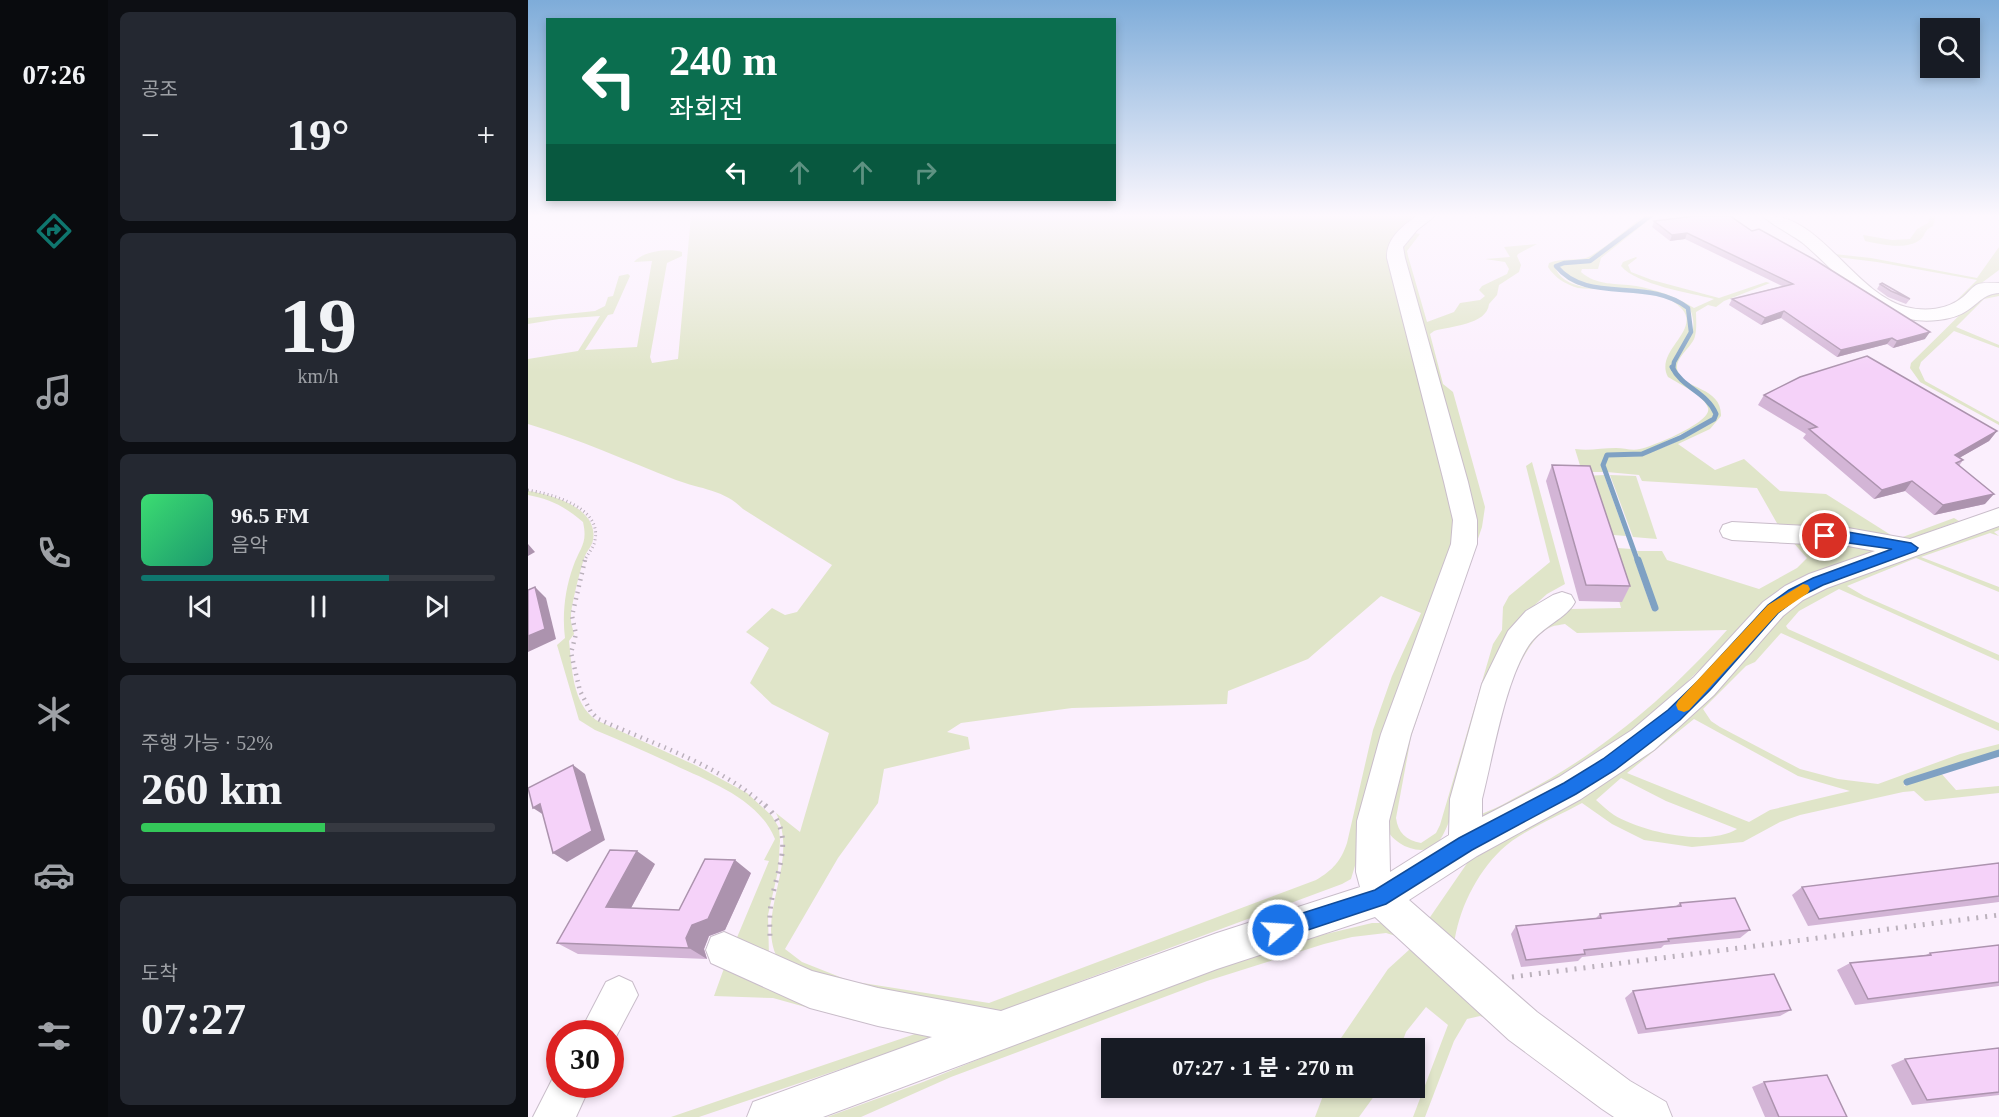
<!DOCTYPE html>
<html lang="ko">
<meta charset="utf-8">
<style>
:root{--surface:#171b24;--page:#242831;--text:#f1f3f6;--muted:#9ea1a6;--line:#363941;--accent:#0f766e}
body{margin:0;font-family:"Times New Roman","Noto Sans KR",serif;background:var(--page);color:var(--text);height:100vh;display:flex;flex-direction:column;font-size:22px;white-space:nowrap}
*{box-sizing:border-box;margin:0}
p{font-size:20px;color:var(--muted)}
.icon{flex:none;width:33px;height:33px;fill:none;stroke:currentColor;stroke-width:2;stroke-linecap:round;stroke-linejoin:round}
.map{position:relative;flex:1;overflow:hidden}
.details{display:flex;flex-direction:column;gap:12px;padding:12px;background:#0d0f14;width:420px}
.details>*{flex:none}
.hud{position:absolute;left:18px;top:18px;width:570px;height:183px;border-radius:0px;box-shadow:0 3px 9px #0003;background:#0b6e4f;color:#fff;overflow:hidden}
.tools{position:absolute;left:1392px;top:18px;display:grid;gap:12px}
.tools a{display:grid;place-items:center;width:60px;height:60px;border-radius:0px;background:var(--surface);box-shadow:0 3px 9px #0003;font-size:30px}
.speed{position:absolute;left:18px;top:1020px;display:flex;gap:12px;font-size:30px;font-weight:700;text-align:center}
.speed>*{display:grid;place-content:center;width:78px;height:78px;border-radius:50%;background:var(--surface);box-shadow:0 3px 9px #0003;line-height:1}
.speed .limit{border:9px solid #d22;background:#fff;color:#111}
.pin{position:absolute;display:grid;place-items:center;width:51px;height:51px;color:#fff;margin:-26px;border:3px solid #fff;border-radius:50%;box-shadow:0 2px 6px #0007}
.me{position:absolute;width:66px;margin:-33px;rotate:72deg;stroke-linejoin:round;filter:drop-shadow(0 0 4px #0008)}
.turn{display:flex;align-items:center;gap:21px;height:126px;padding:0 24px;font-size:27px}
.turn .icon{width:78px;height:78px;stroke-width:2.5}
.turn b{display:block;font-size:42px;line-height:51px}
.lanes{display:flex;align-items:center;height:57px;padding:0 24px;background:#0003;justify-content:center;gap:30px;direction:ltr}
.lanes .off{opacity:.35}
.big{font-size:45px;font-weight:700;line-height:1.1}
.details .tile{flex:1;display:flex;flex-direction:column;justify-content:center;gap:9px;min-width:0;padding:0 21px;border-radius:9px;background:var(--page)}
.details .dial{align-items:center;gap:0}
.dial b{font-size:78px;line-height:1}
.song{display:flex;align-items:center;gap:18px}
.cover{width:72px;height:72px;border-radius:9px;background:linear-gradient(135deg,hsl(140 70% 55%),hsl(160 70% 35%))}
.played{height:6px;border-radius:3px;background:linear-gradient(90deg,var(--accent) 70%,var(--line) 70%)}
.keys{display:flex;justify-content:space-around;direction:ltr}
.heat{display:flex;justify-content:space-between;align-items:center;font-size:33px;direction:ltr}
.charge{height:9px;border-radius:4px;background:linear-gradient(90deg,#34c759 52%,var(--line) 0)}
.trip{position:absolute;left:573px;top:1038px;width:324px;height:60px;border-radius:0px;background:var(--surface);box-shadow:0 3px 9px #0003;font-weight:700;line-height:60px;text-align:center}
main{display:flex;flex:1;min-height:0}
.tab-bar{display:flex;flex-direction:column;width:108px;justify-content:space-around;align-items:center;background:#090b0e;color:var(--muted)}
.tab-bar .icon{width:42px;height:42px}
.tab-bar .current{color:var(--accent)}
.tab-bar b{font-size:27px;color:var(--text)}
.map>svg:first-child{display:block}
.green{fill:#e0e5c9;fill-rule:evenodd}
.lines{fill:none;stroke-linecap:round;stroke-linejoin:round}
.stream-far2{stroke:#7fa1c3;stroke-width:4.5}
.stream-far1{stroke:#7fa1c3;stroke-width:5}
.stream{stroke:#7fa1c3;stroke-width:7}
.minor-casing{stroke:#c9bdca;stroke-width:2}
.path-far2{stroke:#bbb1bc;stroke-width:3;stroke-dasharray:1 3;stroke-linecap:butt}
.path-far1{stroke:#bbb1bc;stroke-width:4.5;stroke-dasharray:1.5 5;stroke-linecap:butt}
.path{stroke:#bbb1bc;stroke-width:5;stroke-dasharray:2 7;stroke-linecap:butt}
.minor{fill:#fff;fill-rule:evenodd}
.wall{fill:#d3b5d6}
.shaded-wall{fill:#ac93ae}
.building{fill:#f5d2f9;stroke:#ac93ae;stroke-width:1.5}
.route{fill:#1a73e8;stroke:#114b97;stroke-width:1.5}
.slow{fill:#f59e0b}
</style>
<main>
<nav class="tab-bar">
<b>07:26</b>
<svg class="icon current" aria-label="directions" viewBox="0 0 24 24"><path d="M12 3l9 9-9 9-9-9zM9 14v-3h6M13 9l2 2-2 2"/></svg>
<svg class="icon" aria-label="music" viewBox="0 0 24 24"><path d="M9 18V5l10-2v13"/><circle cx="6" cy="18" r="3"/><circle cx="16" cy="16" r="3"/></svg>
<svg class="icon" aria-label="phone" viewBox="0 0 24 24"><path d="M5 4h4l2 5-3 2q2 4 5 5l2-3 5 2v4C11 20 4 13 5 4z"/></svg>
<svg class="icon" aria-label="climate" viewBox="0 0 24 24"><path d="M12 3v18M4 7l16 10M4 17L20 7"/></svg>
<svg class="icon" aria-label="car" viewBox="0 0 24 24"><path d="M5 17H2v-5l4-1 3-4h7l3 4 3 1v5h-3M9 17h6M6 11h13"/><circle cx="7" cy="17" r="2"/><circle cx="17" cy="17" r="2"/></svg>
<svg class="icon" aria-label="filters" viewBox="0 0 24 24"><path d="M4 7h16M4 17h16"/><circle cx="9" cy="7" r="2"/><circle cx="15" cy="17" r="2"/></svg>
</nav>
<section class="details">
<div class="tile"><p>공조</p>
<div class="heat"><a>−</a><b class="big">19°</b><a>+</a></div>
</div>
<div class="tile dial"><b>19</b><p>km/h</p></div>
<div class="tile">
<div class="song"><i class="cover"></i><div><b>96.5 FM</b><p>음악</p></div></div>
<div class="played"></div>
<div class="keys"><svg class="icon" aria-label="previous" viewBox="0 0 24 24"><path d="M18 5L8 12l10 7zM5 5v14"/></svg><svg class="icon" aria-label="pause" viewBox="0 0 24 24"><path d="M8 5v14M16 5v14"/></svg><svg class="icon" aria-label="next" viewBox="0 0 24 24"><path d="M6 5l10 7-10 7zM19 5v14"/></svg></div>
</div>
<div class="tile"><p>주행 가능 · 52%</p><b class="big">260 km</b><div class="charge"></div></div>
<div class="tile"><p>도착</p><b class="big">07:27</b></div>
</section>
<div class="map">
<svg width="1471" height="1117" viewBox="0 0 1471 1117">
<rect width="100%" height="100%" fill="#fbeffd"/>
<g class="green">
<path d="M163,216H896L866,239L930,524L823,879L814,884L550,982L463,1019L252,963C224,917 273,863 248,813L272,832L301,733L244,704L222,683L241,648L218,632L244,608L257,615L269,612L304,565L215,509C197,490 172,489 148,480C99,461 51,439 0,424V359L50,351L72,316L31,319L0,324V318L67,311L77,306L80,297L85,296L91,276L100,274L102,276L85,314L80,315L57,350L109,347L124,261L106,262C115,251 141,248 154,252V256L139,263L122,357L124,363L150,359ZM853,596L893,613L864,676L845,730L819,843C813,861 805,870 788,880L461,1003L322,981L274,962L257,949L310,858L350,803L356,769L442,749L440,737L419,732L433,723L544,708L699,704L700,691L780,659Z"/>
<path d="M1115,216H1120L1061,261L1030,263L1027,266C1035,297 1097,287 1122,292C1136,295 1148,300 1160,309C1171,335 1148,345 1143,367C1150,389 1180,390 1187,414L1179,422L1113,453L1078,454L1073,464L1076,472H1054L1047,449C1061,451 1074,448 1088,448C1096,448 1104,451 1112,449C1123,447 1185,422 1180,408C1176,395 1151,384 1140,377C1126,351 1173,331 1154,309C1133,285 1079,291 1050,288C1037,284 1027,278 1020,267L1021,263C1033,258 1046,261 1058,258C1070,254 1104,225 1115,216Z"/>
<path d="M1123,216H1126L1073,258L1070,269H1054L1053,272C1069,286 1088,283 1108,286C1129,290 1147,296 1166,308L1186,299C1163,293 1109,285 1093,266L1095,262L1108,257L1109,258L1100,265L1103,272L1124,280L1191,298L1238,282L1242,283L1196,301L1188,307L1180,305L1168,312C1168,319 1169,328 1167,336C1165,347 1144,359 1150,372C1157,390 1194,387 1193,416L1182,429L1150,444L1187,470L1216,459L1252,491L1298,494L1366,537L1372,538L1426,518L1431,521L1370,543L1250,525L1229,488L1114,481L1111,475L1079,472L1076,465L1080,456C1090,454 1099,457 1109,456C1127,453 1180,429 1189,415C1184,388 1152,389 1145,367C1151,343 1174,339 1162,309C1146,297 1129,291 1109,289C1084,286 1045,295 1030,269L1032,264L1063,262Z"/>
<path d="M1402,216H1408L1405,226C1395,231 1399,233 1393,239C1379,251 1352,244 1337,241L1335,235L1364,240L1382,239L1389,229L1400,223Z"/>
<path d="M883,232L892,234L879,251L880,256L899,322L926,312L932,303L952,300L957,296L951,290L954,286L979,274L981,269L977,262L957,259L982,257L976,247L1009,244L990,254L989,256L993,265L991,272L971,285L969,295L961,304C959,325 922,326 906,331L902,334L915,384L925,392L957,507L954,527L883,737L868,818C870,833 878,840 893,843L908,833L912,825L965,644L974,630L975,607L981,596L1022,562L998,466L1004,462L1037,584L1019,594L1000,611L922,820C917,830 913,843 903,848C887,855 863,842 858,827C857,823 859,817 859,812L935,559L874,246Z"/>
<polygon points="1471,247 1471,270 1424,305 1449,280 1349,262 1301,256 1297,253 1343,258 1449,278"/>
<polygon points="1471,293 1471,296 1456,299 1428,327 1471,345 1471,348 1426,331 1393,362 1391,368 1397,381 1471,422 1471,425 1392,382 1382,368 1383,363 1450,297"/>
<polygon points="1076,475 1098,536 1073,534 1055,476"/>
<polygon points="1082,475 1108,476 1129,539 1105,537"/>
<path d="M0,491C23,494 71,508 65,540C64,546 59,551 57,556C53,566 43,606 43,616C42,622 45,629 46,634L41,641C44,668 44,703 68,720L169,766L219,793L244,816L251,828L252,841L250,871L240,915L241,957L205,947L241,861L236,860L247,839C230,797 177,780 140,762C116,751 92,740 67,730L51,720L29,645L37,638C34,615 37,589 45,567C52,547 60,544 55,522C37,507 23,499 0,495Z"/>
<path d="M1471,523V530L1466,532L1471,536L1462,533L1393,557L1471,587V592L1388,558L1319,586L1336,596L1471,655V661L1311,589L1271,611L1258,626L1260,629L1471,723V731L1253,633L1227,662L1218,666L1175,709L1183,721L1192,727L1272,769L1310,779L1350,784L1432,754L1471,744V751L1377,780L1376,786L1412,772L1428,790L1471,786V793L1397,801L1386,791L1375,792L1272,815L1252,822L1215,842L1164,847L1116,840L1084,824L1054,803C1029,817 993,831 973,850C948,874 930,911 926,945L898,923L942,859L991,829L1259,608L1288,592ZM1166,719L1270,776L1322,791L1242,810L1221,822L1099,773ZM1093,778L1138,801L1209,829C1180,847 1114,832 1086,815C1080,811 1074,805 1068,800Z"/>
<path d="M1263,540L1328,543L1352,549L1283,574L1254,589L1119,721L1023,788L953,821H945L948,786L962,729L982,666L990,650L1009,628L1043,609L1093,608L1077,547L1103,549L1124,610L1130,611L1109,551H1134L1139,560L1231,589L1269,568L1279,558ZM1037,624L1049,633L1199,630C1141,695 1073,753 996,793C981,801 966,810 950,815C954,775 983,643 1023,627C1027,625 1033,625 1037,624Z"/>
<polygon points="844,923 854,923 969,1023 952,1016 939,1019 926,1041 897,1117 885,1117 920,1025 898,1007 878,1032 872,1048 809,1048 811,1041 860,969 882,949 868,936 858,933 824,937 796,944 679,981 423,1077 333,1117 299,1117 395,1082 598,999 756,944"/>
<polygon points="199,960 431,1029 171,1117 143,1117 390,1033 324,1020 245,998 186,996"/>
<polygon points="798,1088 852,1088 831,1117 787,1117"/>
</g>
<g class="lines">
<path class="stream-far2" d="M1122,216L1062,261L1036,263L1028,266C1060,305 1119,276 1160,308L1163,332L1146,362L1145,369"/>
<path class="stream-far1" d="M1110,562L1075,465L1079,455L1114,454L1154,437L1186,419L1188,414C1179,392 1154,388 1144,367"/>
<g class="stream">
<polyline points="1110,560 1127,608"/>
<polyline points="1379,782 1471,753"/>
</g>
<defs>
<g id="minor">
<path d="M889,216H907L889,230L875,247L877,258L940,482L949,520V544L883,734L861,821L862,872L921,835L922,799L954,684L976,639L980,631L998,611L1025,595L1034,592L1043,595L1047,602C1039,618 1013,627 1001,645C977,681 965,756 954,799V817L1031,777L1104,730L1166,677L1235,602L1257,586L1281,574L1347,551L1320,546L1204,540L1195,537L1192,531L1195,525L1204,522L1320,528L1382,539L1471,508V526L1299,588L1275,600L1255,616L1186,695L1126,750L1053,799L949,856L881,900L1009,1012L1102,1081L1138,1102L1144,1117H1086L1074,1109L981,1040L847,917L689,969L295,1117H219L225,1102L404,1037L350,1026L282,1008L183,963L178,950L183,937L196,932L284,971L350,988L473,1011L689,933L832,887L828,872L829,821L853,734L923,544L925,520L916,482L859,258C858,239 874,226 889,216Z"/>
<path d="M1235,216C1291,211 1324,292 1378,307C1397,312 1419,310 1435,297C1439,294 1443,288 1448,285C1454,282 1464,283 1471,283V293C1456,294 1452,302 1440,310C1432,316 1420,319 1410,320C1349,327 1317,279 1276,244C1266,236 1241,223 1235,216Z"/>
<polygon points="91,976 104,982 110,995 82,1048 82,1034 51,1034 78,982"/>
<polygon points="32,1069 32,1084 63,1084 48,1117 5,1117 29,1070"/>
</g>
</defs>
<use href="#minor" class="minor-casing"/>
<g class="path-far2">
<polyline points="947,216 951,216"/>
<path d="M0,490C23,494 74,507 67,540C66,548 59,554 56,562"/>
</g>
<path class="path-far1" d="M57,560L44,616L48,634L43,653L52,691L63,712L70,719C125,744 194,766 238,807"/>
<g class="path">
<path d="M237,805C269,835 249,867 243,904C241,916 242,930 242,942"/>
<polyline points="984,977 1471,915"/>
</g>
<use href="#minor" class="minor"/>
</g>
<g class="wall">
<polygon points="1126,221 1224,231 1397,339 1365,348 1359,344 1309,357 1253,318 1233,325 1201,305 1204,299 1254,286 1157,239 1142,241 1124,227"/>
<polygon points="1352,284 1382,299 1378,304 1360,297 1349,289"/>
<polygon points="1236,395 1469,431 1461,441 1431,458 1435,460 1431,466 1457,504 1406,515 1377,491 1346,499 1275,438 1278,434 1230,405"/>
<polygon points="1024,465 1102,586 1094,602 1051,601 1018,481"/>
<polygon points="1471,863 1471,902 1280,926 1264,895 1274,887"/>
<polygon points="127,864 103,908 151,910 223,873 197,930 181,936 176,949 179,959 50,954 29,943"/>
<polygon points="1152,903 1222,930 1212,938 1136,945 1133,948 1054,957 1050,961 993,967 983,934 988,926 1068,918 1072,914 1148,906"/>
<polygon points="1471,945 1471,986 1327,1005 1309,970 1322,963 1398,955 1402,953"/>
<polygon points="1105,991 1263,1010 1252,1016 1110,1034 1097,998"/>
<polygon points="1471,1048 1471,1095 1384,1105 1363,1065 1377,1059"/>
<polygon points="1236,1082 1319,1117 1237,1117 1224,1087"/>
</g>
<g class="shaded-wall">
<polygon points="1159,233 1157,239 1142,241 1144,235"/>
<polygon points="1256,311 1253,318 1233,325 1237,318"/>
<polygon points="1402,332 1397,339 1365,348 1369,341"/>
<polygon points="1364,338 1359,344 1309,357 1313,350"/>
<polygon points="1469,431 1461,441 1419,465 1427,455"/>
<polygon points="1384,481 1377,491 1346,499 1354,490"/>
<polygon points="1466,494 1457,504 1406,515 1415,505"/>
<polygon points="0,544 7,552 0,556"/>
<polygon points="7,587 18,598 28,639 0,652 0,636"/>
<polygon points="45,765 57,774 77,840 39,862 25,853"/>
<polygon points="12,804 19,817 5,808"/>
<polygon points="109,851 127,864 97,919 78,907"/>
<polygon points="207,860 223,873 197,930 181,936 176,949 179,959 161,948 158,938 164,925"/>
</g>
<g class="building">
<polygon points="1167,216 1202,216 1224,231 1231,229 1287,260 1402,332 1369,341 1364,338 1313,350 1256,311 1237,318 1204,299 1265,284 1159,233 1144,235 1126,221"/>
<polygon points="1354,283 1382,299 1363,291 1352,284"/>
<polygon points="1339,356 1469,431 1427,455 1435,460 1428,463 1466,494 1415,505 1384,481 1354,490 1281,429 1289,427 1236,395 1272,377"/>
<polygon points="1024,465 1062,466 1102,586 1058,585"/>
<polygon points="7,587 17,629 0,636 0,590"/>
<polygon points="45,765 64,831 25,853 12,804 5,808 0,788"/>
<polygon points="82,850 109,851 78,907 151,910 177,859 207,860 180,919 164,925 158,938 161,948 29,943"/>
<polygon points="1471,863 1471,896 1291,919 1274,887"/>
<polygon points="1207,898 1222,930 1140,939 1141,941 1056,950 1057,954 998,960 988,926 1073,918 1072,914 1153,906 1152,903"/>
<polygon points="1471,945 1471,982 1340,999 1322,963 1403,955 1402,953"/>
<polygon points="1246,974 1263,1010 1118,1029 1105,991"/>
<polygon points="1471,1048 1471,1092 1399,1100 1377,1059"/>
<polygon points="1299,1075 1319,1117 1251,1117 1236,1082"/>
</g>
<linearGradient id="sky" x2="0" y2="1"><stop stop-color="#7eacd9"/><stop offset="0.58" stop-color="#fdf8fe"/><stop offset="1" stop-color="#fdf8fe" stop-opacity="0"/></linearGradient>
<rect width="1471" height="372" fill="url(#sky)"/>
<polygon class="route" points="1297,531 1320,532 1383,543 1390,548 1388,551 1295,585 1271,597 1250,613 1182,690 1152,720 1087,770 1048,794 944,850 858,904 750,940 743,937 741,930 743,923 847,890 931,838 1036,783 1075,759 1140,710 1170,681 1240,605 1261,590 1285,578 1364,549 1292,539 1290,536"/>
<polygon class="slow" points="1275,584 1280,585 1282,589 1280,593 1250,613 1161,710 1156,712 1150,710 1148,705 1150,701 1240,605"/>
</svg>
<div class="tools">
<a><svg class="icon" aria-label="search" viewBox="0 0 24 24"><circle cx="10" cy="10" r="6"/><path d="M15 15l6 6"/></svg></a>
</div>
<div class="speed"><div class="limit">30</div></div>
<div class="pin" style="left:1297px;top:536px;background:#d93025"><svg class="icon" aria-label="arrive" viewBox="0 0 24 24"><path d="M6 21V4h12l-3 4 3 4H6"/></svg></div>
<svg class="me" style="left:750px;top:930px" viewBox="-20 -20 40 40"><circle r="17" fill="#1a73e8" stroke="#fff" stroke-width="3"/><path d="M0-11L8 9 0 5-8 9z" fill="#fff"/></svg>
<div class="trip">07:27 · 1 분 · 270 m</div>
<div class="hud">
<div class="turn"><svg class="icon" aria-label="left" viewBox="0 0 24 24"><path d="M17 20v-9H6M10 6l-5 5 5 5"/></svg><div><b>240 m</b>좌회전</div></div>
<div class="lanes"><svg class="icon" aria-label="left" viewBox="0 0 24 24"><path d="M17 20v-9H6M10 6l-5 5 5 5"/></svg><svg class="icon off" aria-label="ahead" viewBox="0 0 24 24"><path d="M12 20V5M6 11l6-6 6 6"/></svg><svg class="icon off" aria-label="ahead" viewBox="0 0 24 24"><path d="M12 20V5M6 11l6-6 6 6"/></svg><svg class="icon off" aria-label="right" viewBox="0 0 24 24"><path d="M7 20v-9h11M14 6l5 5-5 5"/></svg></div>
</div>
</div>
</main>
